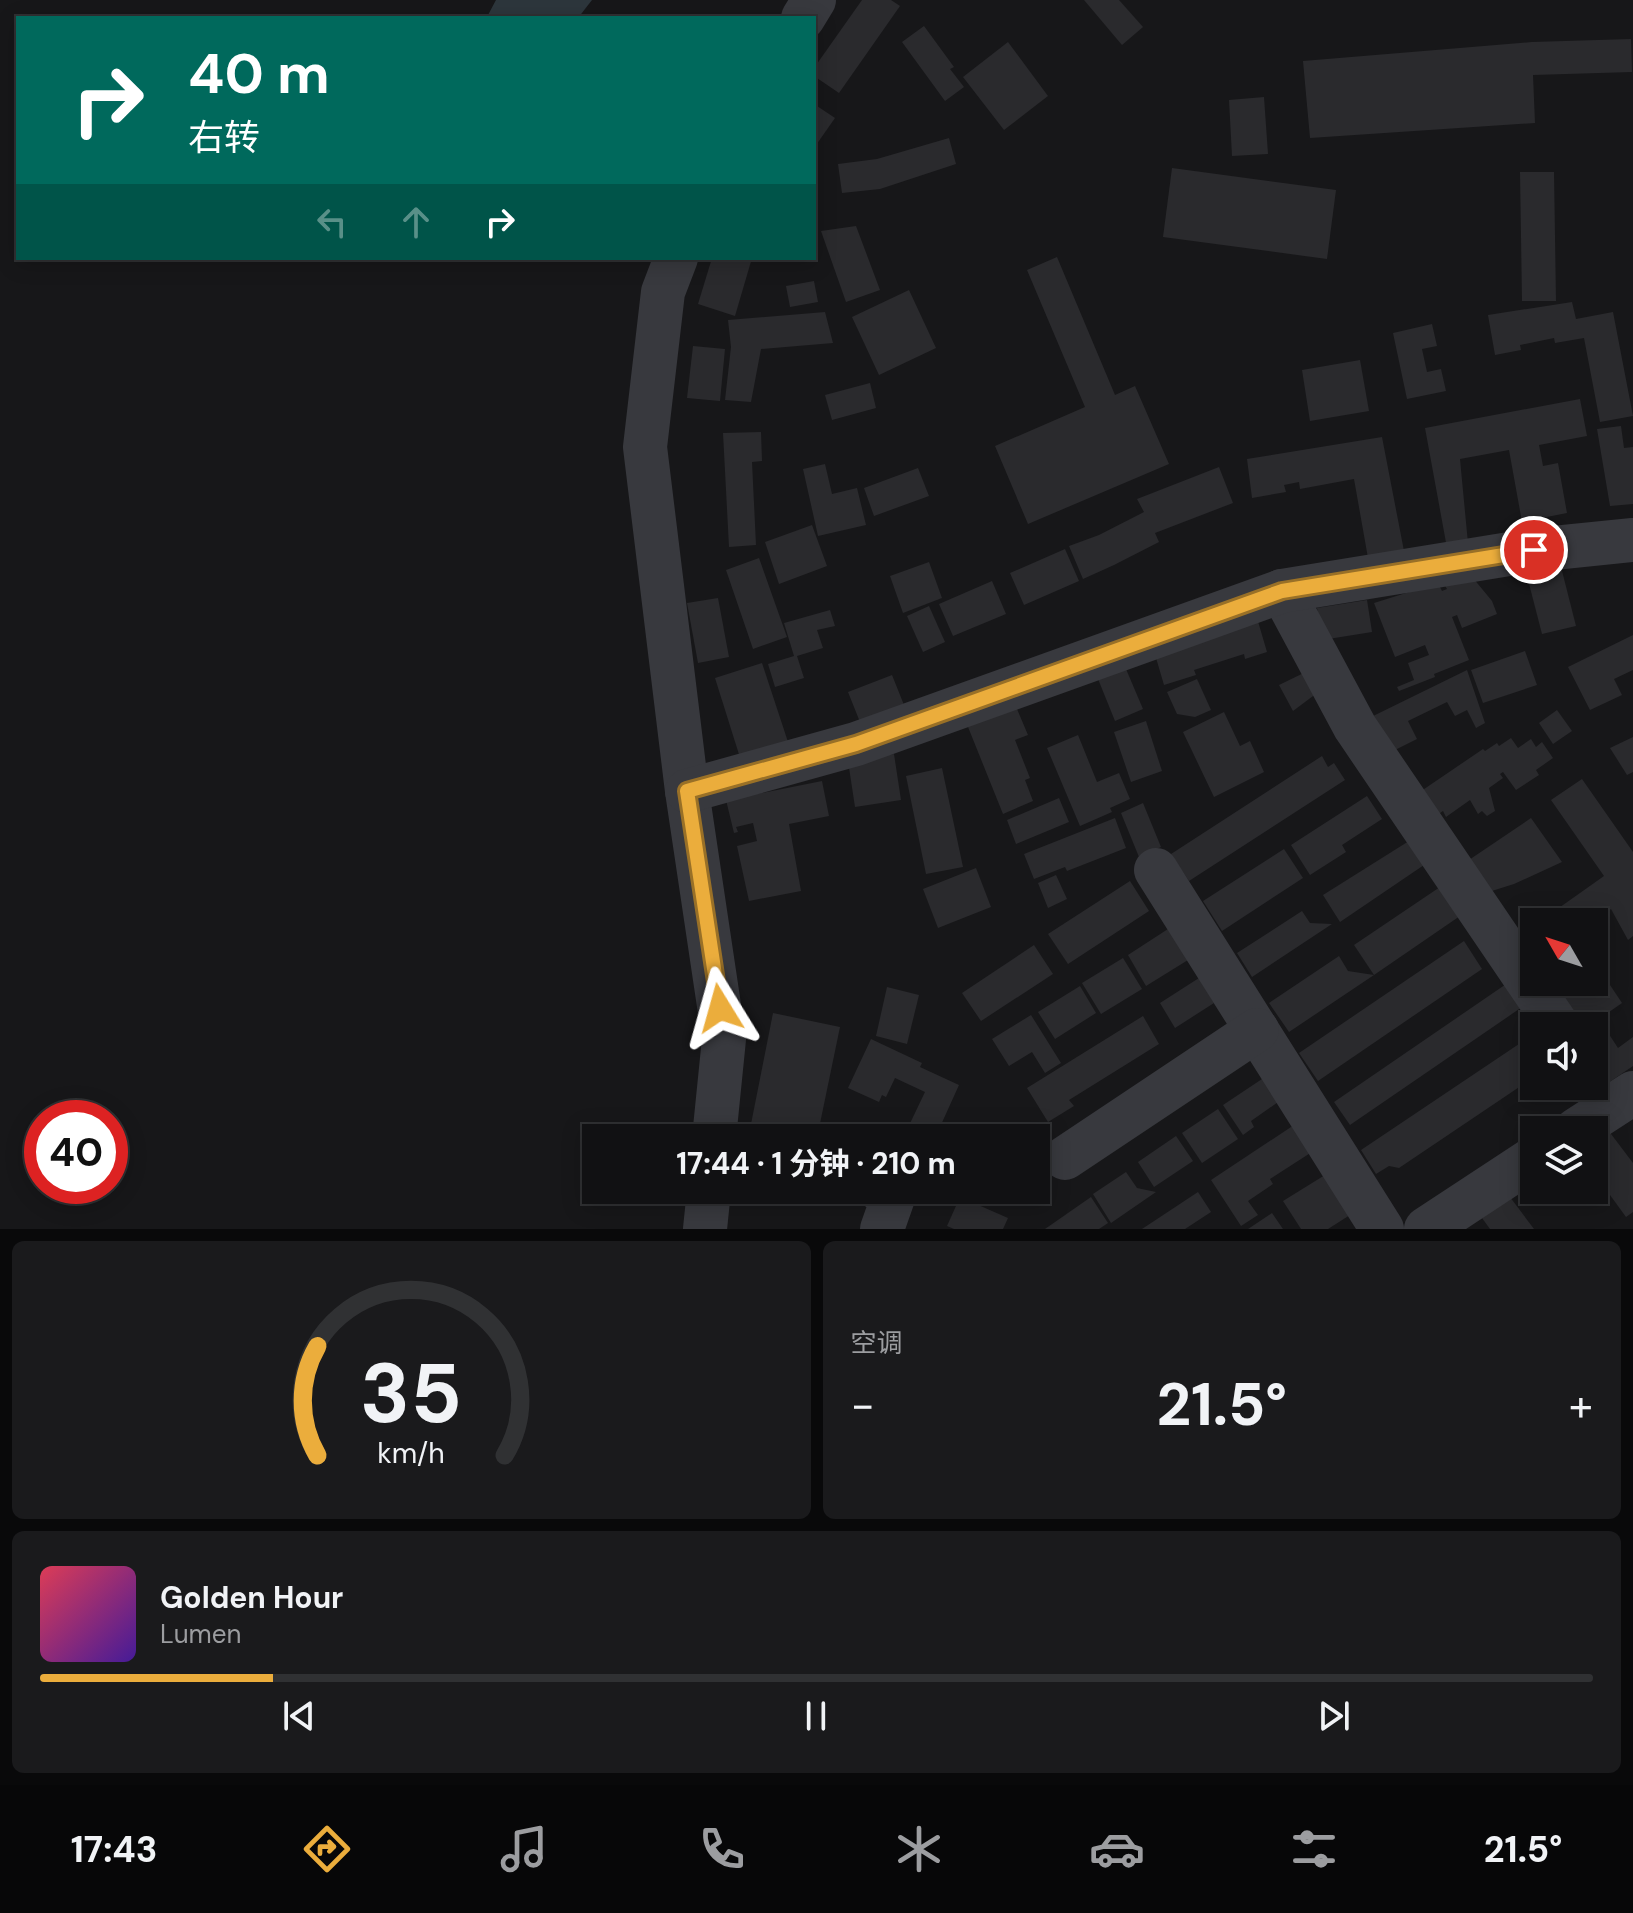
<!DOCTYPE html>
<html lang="zh">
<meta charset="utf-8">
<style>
:root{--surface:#111113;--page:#1a1a1c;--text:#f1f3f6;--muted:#9c9da0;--line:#303133;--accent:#ebad3c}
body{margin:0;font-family:"DM Sans","Noto Sans SC",sans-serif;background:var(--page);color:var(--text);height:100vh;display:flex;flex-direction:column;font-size:30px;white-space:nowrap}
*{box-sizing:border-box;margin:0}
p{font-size:26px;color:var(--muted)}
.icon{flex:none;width:44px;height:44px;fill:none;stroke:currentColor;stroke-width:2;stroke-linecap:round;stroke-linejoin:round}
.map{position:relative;height:1229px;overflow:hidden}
.drawer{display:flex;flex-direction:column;gap:12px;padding:12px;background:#09090a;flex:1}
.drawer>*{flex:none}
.hud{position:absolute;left:16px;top:16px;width:800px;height:244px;border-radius:0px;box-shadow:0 4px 20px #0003,0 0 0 2px var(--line);background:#00695c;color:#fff;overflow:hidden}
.needle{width:52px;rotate:309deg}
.buttons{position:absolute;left:1520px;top:908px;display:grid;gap:16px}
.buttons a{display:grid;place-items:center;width:88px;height:88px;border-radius:0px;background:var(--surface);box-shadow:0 4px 20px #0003,0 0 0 2px var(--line);font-size:40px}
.speed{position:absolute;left:24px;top:1100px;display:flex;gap:16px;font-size:40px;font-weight:700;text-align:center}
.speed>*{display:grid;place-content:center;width:104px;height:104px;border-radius:50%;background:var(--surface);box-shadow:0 4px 20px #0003,0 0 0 2px var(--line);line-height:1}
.speed .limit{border:12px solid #d22;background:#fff;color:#111}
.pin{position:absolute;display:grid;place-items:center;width:68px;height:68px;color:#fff;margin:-34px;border:4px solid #fff;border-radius:50%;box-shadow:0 2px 8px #0007}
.me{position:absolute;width:88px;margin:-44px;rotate:352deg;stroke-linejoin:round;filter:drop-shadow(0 0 6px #0008)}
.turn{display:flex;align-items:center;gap:28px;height:168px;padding:0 40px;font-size:36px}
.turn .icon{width:104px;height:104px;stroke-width:2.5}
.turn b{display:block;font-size:56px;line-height:68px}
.lanes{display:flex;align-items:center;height:76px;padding:0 40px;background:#0003;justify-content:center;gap:40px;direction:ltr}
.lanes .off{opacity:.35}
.big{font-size:60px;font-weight:700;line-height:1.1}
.drawer .widget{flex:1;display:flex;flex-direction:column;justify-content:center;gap:12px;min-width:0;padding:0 28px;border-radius:12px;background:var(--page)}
.drawer .dial{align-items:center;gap:0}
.dial svg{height:208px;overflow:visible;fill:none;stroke:var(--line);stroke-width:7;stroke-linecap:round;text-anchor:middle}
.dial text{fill:var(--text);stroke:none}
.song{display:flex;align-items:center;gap:24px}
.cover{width:96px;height:96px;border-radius:12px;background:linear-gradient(135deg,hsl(350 70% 55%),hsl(260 70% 35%))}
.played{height:8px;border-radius:4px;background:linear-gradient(90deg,var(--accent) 15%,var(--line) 15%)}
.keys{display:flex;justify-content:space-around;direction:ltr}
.heat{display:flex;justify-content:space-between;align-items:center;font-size:44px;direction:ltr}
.drawer .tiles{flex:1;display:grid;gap:12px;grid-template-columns:1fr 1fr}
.widget:last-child{grid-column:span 2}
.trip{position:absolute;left:582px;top:1124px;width:468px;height:80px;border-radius:0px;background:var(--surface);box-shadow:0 4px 20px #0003,0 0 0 2px var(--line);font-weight:700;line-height:80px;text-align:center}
.dock{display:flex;height:128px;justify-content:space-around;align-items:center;background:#070708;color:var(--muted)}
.dock .icon{width:56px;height:56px}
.dock .selected{color:var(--accent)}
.dock b{font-size:36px;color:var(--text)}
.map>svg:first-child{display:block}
.water{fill:#2d363c}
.building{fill:#2a2a2d}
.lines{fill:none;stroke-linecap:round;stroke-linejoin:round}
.minor{stroke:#38393e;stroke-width:44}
.route-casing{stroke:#997027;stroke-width:20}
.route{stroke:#ebad3c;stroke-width:14}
</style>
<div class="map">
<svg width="1633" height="1229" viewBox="0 0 1633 1229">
<rect width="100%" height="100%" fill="#171719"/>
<polygon class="water" points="496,0 592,0 578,18 493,18 488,15"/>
<g class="building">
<polygon points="862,0 891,0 900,6 839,93 814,76 814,68"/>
<polygon points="1084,0 1119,0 1143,27 1122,45"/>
<polygon points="924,26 954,67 950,69 964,87 945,101 902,42"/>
<polygon points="1631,39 1632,72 1533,75 1535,123 1310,138 1303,61 1532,42"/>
<polygon points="1008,42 1048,96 1004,130 963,77"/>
<polygon points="1264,97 1268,154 1232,156 1229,100"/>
<polygon points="814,104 835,118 814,148"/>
<polygon points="949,138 956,164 880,189 842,193 838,164 877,159"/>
<polygon points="1172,168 1336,190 1327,259 1163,237"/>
<polygon points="1520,172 1554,172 1556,301 1522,301"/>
<polygon points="856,226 880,290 846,302 821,231"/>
<polygon points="1057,257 1115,395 1135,386 1169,464 1028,524 995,446 1085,407 1027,270"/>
<polygon points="712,258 752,258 735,316 698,304"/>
<polygon points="814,281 818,302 790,307 786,286"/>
<polygon points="909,290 936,348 879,375 852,317"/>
<polygon points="1572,302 1576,319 1613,312 1633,416 1600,422 1584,338 1555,343 1554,338 1520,345 1521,350 1495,355 1488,315"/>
<polygon points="825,312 833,343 761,349 751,402 725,400 731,347 728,320"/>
<polygon points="1432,324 1437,346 1422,349 1427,372 1441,369 1446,391 1407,399 1393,333"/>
<polygon points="693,346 725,349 720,401 687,398"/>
<polygon points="1360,360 1369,411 1310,421 1302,370"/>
<polygon points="870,383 876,408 832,420 825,395"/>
<polygon points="1580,399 1587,436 1539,445 1543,466 1558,463 1567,513 1522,522 1509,450 1460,459 1468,543 1447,548 1425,428"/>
<polygon points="1621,426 1624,448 1633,447 1633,504 1610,506 1597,429"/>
<polygon points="761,432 762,461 752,462 756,545 729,547 723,433"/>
<polygon points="1382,437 1404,551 1368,558 1354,479 1300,489 1299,482 1284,485 1286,492 1252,498 1247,459"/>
<polygon points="825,464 832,494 857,488 866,525 818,536 803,469"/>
<polygon points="1219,467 1233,503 1155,533 1159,542 1114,565 1083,579 1069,546 1099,535 1144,512 1137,499"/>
<polygon points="918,468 929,496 874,516 864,488"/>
<polygon points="812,525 827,566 779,584 765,542"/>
<polygon points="1065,549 1079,581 1024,605 1010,573"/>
<polygon points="759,558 787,637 753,649 726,570"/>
<polygon points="929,562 942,598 903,613 890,576"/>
<polygon points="1560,563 1576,626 1542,634 1526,572"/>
<polygon points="1473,578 1492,601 1497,614 1462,628 1457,615 1452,617 1469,660 1434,674 1435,677 1399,691 1397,687 1414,680 1408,663 1429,655 1425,645 1395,657 1374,603 1438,583 1442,591 1447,589 1443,582"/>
<polygon points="992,581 1006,614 953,636 939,604"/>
<polygon points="718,598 729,657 698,663 687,603"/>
<polygon points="1367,600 1372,632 1322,640 1317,608"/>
<polygon points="929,606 945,642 923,652 907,616"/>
<polygon points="830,610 835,626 817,630 823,648 797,656 804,678 775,687 768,664 794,656 784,623"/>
<polygon points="1257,618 1267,652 1245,659 1244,654 1194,670 1196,675 1164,685 1154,651"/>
<polygon points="1633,635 1633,670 1614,679 1622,695 1590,710 1568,667"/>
<polygon points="1525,651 1537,685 1483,703 1471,670"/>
<polygon points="1123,662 1143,709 1115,721 1096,674"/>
<polygon points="762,663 790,748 742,764 715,678"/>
<polygon points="1316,667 1325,687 1293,711 1279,685"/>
<polygon points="1467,670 1485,723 1476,728 1467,710 1455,716 1447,702 1408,721 1417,739 1387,754 1369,718"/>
<polygon points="892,675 906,710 862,727 848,692"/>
<polygon points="1197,679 1211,710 1195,717 1177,714 1167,692"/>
<polygon points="1017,709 1028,735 1015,740 1030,778 1025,780 1033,801 1003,814 966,722"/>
<polygon points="1557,710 1572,731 1553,744 1539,723"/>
<polygon points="1224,712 1240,746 1250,741 1264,772 1214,797 1183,732"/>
<polygon points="1146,721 1162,771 1131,782 1114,732"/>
<polygon points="1078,735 1097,782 1119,773 1130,799 1110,808 1112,812 1080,826 1047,748"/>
<polygon points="1633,737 1633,772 1627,775 1610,748"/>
<polygon points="1511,738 1518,748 1531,739 1536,747 1542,742 1553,758 1536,770 1539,775 1516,790 1503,772 1500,774 1503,778 1489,788 1495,811 1487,816 1482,811 1478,814 1470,800 1446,817 1443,811 1425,823 1408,800 1483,749 1485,751 1497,743 1499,746"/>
<polygon points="894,754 901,800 855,807 848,761"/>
<polygon points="1322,756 1328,767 1334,763 1345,780 1189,881 1171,854"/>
<polygon points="942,768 963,867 926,874 906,776"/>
<polygon points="1582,779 1633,852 1633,936 1628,940 1611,909 1593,922 1539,922 1604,876 1551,800"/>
<polygon points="822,781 829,816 789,824 801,891 749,901 737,846 757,841 753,823 736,827 738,832 734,833 726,800"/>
<polygon points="1367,796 1382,819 1342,845 1346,852 1310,875 1291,845"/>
<polygon points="1059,798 1069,822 1016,844 1007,820"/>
<polygon points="1143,803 1161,847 1139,857 1121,813"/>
<polygon points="1115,818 1126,848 1067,871 1065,867 1034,879 1024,854"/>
<polygon points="1531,818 1562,862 1514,884 1479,895 1460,866"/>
<polygon points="1409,841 1424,865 1340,922 1323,895"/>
<polygon points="1284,849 1303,878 1222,931 1203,901"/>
<polygon points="976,868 991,907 938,928 923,889"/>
<polygon points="1056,875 1067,899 1048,908 1038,883"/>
<polygon points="1130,881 1149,911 1068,964 1048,934"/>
<polygon points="1440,887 1460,916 1374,975 1354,945"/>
<polygon points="1302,911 1310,923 1332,924 1252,977 1237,953"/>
<polygon points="1168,929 1188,960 1146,986 1128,955"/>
<polygon points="1464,941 1482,969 1318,1081 1299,1053"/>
<polygon points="1034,945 1053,974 981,1021 962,993"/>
<polygon points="1339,956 1348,971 1374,975 1289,1032 1269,1003"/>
<polygon points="1123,958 1142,989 1101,1014 1082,983"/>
<polygon points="1602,973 1622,1003 1599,1019 1618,1048 1633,1037 1633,1066 1608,1083 1594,1062 1594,1026 1570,1026 1555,1005 1589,982 1594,982 1594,979"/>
<polygon points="1199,978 1214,1003 1175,1028 1160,1003"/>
<polygon points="1512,980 1528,1003 1350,1125 1334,1102"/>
<polygon points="1080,986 1096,1013 1055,1039 1038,1012"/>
<polygon points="887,987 919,995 907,1044 876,1036"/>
<polygon points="773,1013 840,1027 817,1138 802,1138 751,1124"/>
<polygon points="1031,1015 1061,1063 1045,1073 1032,1052 1009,1066 992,1039"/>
<polygon points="1143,1016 1159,1044 1069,1100 1074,1106 1048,1122 1027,1088"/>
<polygon points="1534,1034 1534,1077 1399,1168 1389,1166 1376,1174 1361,1150"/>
<polygon points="871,1039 922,1063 920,1067 959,1085 935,1138 903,1138 925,1092 895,1078 886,1097 882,1095 879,1102 848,1088"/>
<polygon points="1265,1077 1281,1100 1251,1121 1254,1127 1243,1135 1223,1105"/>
<polygon points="1218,1109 1238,1139 1202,1163 1182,1133"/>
<polygon points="1297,1123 1315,1150 1270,1179 1273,1184 1248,1201 1258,1215 1241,1226 1211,1180"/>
<polygon points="1605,1126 1633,1163 1633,1212 1626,1217 1594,1173 1594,1135"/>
<polygon points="1176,1136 1193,1161 1154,1187 1138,1162"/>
<polygon points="1126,1172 1137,1188 1156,1192 1111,1223 1093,1194"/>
<polygon points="1325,1175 1350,1215 1328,1229 1301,1229 1283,1201"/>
<polygon points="1198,1192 1211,1212 1185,1229 1142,1229"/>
<polygon points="960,1197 1008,1218 1003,1229 954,1229 947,1226"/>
<polygon points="1091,1197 1108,1223 1099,1229 1045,1229"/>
<polygon points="1510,1197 1534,1229 1490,1229 1482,1218"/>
<polygon points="1272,1213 1283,1229 1248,1229"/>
</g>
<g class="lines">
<g class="minor">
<polyline points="803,18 814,0"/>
<polyline points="676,258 663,292 645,447 687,791 724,1039 714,1138"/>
<polyline points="1282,591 1355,727 1558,1026"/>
<polyline points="687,791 856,744 1282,591 1534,550 1633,540"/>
<polyline points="1156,870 1382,1229"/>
<polyline points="1576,1130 1633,1093"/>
<polyline points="1065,1158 1257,1030"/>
<polyline points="880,1190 894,1195 882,1229"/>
<polyline points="705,1229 709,1190"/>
<polyline points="1426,1229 1534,1158"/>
</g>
</g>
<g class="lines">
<defs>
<polyline id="route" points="720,1008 687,791 856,744 1282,591 1534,550"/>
</defs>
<use href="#route" class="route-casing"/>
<use href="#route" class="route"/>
</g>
</svg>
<div class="buttons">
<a><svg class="needle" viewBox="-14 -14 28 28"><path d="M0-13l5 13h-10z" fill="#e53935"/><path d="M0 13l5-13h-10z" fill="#9c9da0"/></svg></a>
<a><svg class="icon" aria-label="sound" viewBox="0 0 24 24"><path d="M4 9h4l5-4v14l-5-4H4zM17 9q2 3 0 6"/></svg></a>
<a><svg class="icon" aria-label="layers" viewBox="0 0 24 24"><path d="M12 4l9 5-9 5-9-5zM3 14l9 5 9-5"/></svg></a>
</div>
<div class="speed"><div class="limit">40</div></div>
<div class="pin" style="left:1534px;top:550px;background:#d93025"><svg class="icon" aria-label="arrive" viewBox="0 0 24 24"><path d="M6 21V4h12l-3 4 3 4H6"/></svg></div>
<svg class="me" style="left:720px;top:1008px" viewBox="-20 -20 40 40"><path d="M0-17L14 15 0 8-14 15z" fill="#ebad3c" stroke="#fff" stroke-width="4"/></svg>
<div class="trip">17:44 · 1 分钟 · 210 m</div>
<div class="hud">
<div class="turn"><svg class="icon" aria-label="right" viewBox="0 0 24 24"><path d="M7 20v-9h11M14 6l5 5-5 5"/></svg><div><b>40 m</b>右转</div></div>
<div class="lanes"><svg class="icon off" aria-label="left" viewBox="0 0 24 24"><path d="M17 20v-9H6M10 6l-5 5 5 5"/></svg><svg class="icon off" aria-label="ahead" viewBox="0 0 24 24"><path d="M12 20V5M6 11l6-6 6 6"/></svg><svg class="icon" aria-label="right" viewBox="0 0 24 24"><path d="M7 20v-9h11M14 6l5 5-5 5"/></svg></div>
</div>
</div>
<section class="drawer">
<div class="tiles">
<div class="widget dial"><svg viewBox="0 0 100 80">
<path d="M14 69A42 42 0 1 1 86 69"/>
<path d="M14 69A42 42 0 0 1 14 27" stroke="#ebad3c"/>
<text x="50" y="56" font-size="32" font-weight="700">35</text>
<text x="50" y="72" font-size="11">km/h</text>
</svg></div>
<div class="widget"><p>空调</p>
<div class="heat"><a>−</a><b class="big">21.5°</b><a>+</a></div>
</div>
<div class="widget">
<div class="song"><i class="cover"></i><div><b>Golden Hour</b><p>Lumen</p></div></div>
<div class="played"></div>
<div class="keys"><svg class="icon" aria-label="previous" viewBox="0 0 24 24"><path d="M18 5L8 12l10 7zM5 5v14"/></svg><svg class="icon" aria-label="pause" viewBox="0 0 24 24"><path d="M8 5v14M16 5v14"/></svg><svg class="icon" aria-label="next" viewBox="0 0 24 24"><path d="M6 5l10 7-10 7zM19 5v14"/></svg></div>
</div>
</div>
</section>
<nav class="dock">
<b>17:43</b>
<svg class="icon selected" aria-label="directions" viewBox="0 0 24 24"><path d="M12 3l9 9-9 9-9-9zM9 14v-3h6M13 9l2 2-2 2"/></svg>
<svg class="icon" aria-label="music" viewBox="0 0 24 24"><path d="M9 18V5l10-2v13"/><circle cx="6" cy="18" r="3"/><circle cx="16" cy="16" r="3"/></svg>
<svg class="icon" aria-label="phone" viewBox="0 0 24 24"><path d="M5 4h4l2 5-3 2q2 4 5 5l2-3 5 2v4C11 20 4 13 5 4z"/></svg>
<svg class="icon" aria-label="climate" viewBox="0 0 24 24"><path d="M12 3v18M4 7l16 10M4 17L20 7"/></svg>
<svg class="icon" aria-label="car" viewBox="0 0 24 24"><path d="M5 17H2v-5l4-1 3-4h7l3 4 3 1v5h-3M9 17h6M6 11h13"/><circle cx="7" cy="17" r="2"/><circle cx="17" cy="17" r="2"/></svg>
<svg class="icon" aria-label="filters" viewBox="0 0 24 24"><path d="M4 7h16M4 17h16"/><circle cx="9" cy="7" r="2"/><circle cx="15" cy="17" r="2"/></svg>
<b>21.5°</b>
</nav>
